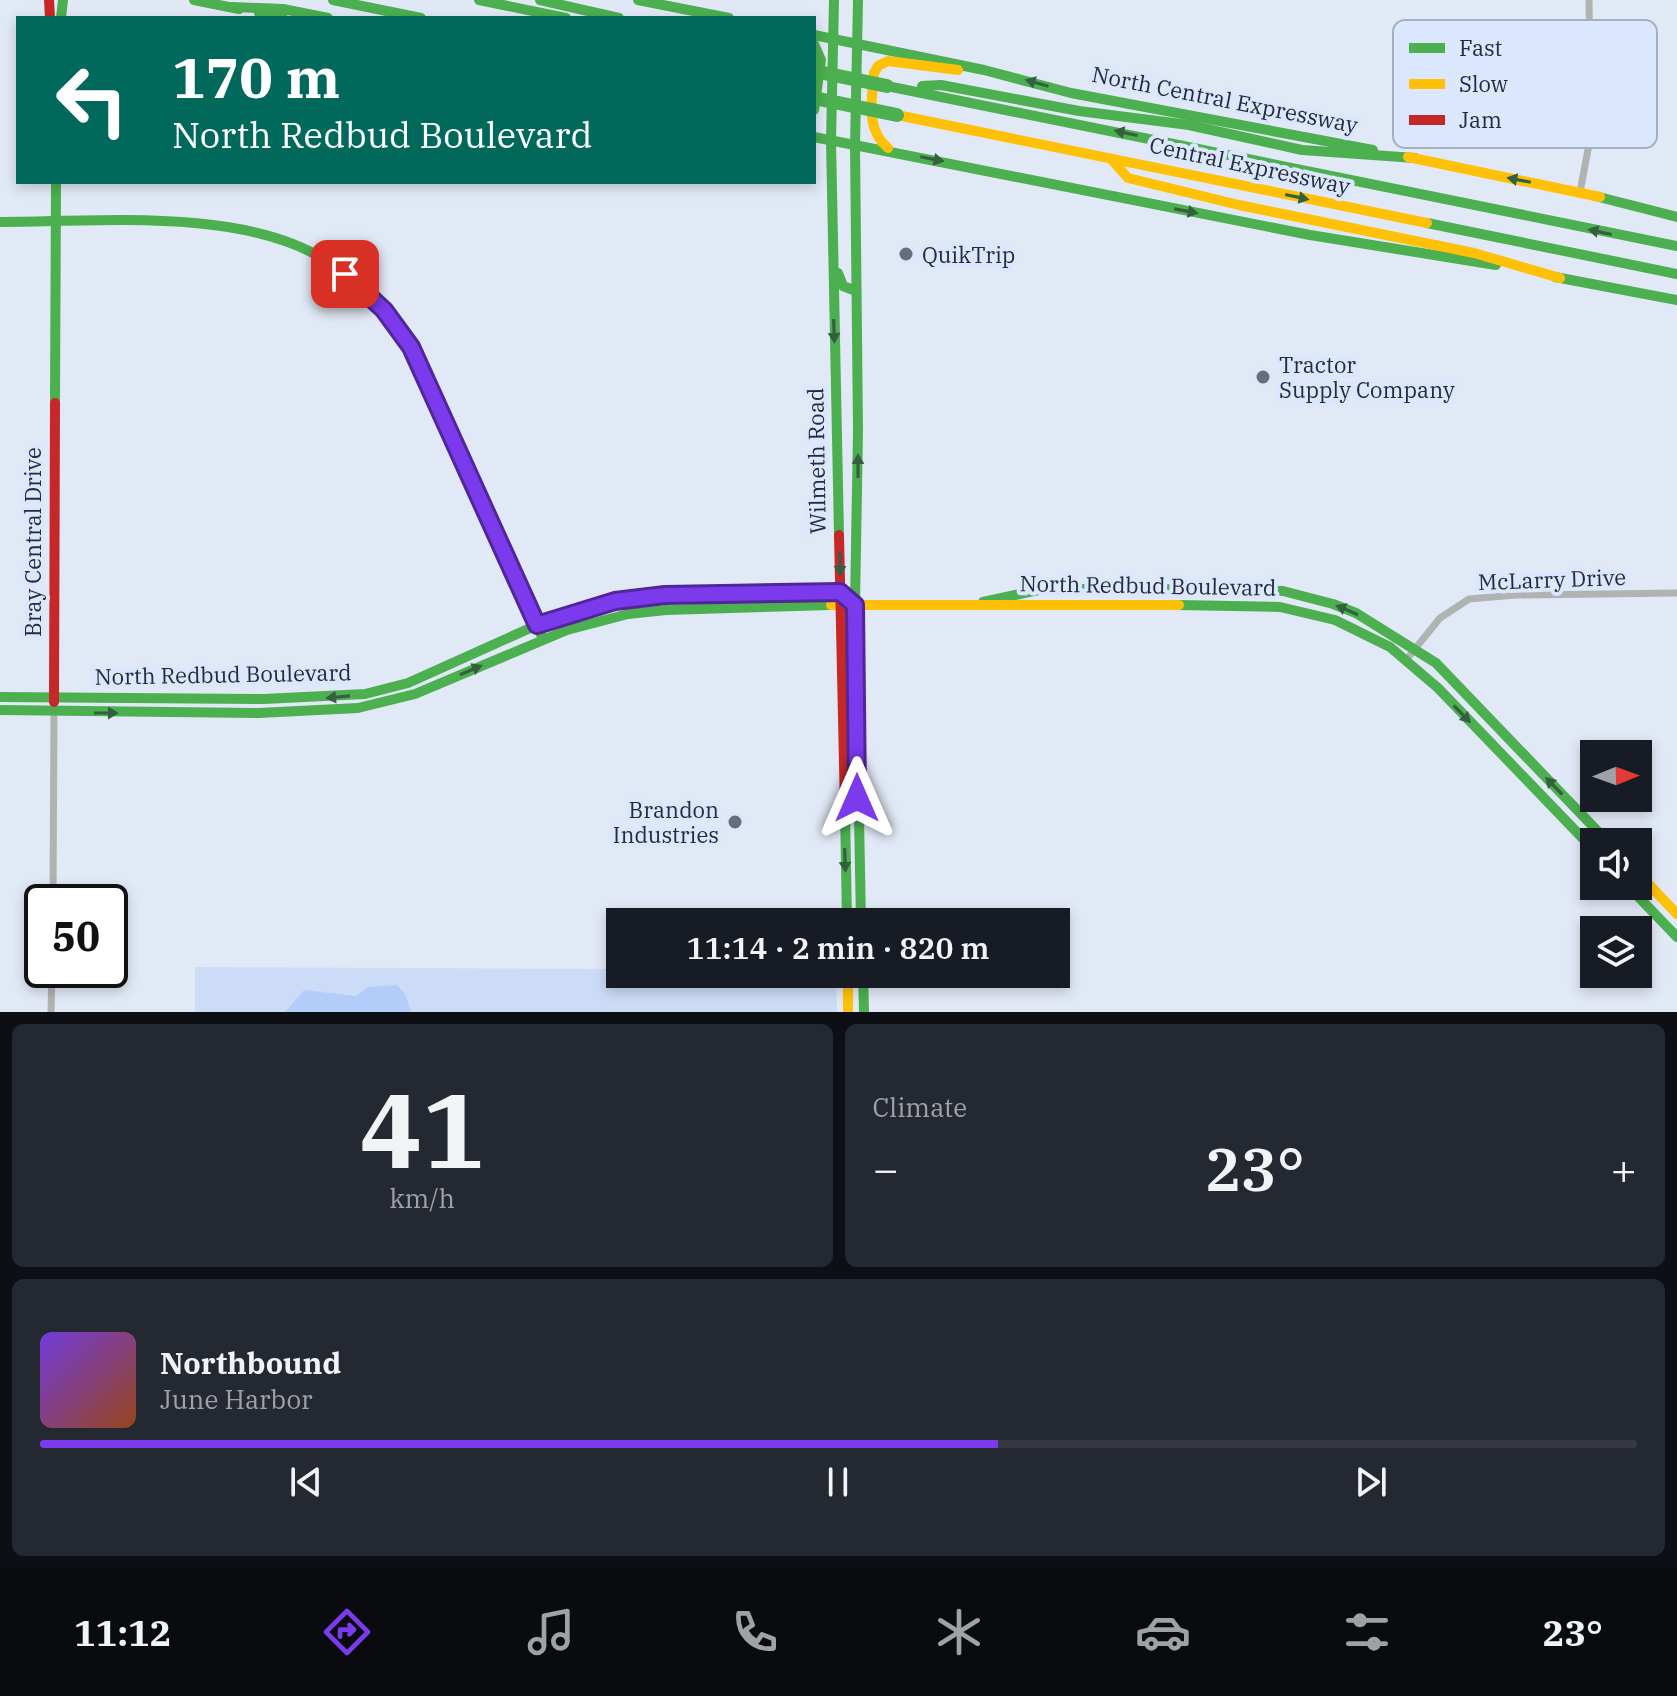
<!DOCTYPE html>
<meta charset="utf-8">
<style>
:root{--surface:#171b24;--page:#242831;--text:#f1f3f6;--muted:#9ea1a6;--line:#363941;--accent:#7c3aed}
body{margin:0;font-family:"IBM Plex Serif",serif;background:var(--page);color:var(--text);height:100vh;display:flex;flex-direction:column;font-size:30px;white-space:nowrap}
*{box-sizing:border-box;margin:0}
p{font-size:26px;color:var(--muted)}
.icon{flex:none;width:44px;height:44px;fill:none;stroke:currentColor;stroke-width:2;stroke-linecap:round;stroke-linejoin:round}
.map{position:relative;height:1012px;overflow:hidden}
.sheet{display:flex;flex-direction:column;gap:12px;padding:12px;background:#0d0f14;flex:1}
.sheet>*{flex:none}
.hud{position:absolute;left:16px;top:16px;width:800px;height:168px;border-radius:0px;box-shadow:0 4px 12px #0003;background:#00695c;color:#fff;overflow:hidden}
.needle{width:52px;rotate:89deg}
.controls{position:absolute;left:1580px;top:740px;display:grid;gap:16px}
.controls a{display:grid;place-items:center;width:72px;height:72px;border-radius:0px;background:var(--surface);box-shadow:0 4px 12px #0003;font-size:40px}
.speed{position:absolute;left:24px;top:884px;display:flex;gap:16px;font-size:40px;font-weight:700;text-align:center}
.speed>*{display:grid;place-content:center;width:104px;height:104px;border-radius:50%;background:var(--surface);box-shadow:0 4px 12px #0003;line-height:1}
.speed .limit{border:4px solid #111;border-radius:12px;background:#fff;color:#111}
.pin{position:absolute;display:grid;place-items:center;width:68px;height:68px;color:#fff;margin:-34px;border-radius:16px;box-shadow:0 4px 12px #0006}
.me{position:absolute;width:88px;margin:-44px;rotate:0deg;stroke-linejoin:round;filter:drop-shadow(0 0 6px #0008)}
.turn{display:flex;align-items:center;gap:28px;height:168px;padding:0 24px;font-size:36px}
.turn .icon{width:104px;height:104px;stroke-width:2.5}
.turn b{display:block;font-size:56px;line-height:68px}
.big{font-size:60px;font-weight:600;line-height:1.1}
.sheet .tile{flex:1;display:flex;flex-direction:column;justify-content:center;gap:12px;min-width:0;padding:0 28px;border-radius:12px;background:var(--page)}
.sheet .dial{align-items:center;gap:0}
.dial b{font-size:104px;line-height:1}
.song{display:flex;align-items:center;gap:24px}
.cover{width:96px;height:96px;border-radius:12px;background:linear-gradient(135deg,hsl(260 70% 55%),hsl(20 70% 35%))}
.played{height:8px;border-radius:4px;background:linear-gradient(90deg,var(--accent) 60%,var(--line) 60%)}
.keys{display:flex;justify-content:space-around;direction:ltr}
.heat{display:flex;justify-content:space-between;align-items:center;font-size:44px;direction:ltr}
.sheet .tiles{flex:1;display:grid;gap:12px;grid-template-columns:1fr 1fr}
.tile:last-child{grid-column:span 2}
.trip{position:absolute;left:606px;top:908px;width:464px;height:80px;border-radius:0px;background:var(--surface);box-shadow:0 4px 12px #0003;font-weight:600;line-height:80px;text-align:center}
.dock{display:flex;height:128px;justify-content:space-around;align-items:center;background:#090b0e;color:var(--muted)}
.dock .icon{width:56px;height:56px}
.dock .current{color:var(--accent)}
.dock b{font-size:36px;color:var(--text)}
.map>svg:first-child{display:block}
.green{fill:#ccdcf7}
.water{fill:#b3cdfb}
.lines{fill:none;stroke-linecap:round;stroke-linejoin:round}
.street{stroke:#b0b3b2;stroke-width:7}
.fast{stroke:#4caf50;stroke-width:10}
.slow{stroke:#ffc107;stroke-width:10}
.jam{stroke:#c62828;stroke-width:10}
.fast-bridge{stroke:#4caf50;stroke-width:14}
.oneway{fill:#356040}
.route-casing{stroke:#51269a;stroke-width:20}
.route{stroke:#7c3aed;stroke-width:14}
.poi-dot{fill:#686e79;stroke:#dae7fe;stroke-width:3}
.labels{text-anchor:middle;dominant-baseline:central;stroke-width:8;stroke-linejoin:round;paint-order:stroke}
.street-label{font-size:22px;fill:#262c36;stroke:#dae7fe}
.poi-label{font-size:22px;fill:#262c36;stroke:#dae7fe;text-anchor:start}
.key{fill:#dae7fe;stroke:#a4afc2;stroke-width:2}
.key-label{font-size:22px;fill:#262c36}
</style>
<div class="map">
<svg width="1677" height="1012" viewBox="0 0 1677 1012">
<rect width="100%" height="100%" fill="#e2e9f6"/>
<polygon class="green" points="195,967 620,969 620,974 836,974 837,1012 195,1012"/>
<polygon class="water" points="397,985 405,994 411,1012 285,1012 304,990 356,996 368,987"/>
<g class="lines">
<g class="street">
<polyline points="1580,192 1591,134 1589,0"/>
<polyline points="1406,660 1440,618 1469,599 1516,595 1677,593"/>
<polyline points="53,902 54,712"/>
<polyline points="51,1012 52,970"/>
</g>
<g class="fast">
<polyline points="194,0 239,9"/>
<polyline points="333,0 421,18"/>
<polyline points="479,0 566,18"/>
<polyline points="540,0 619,18"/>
<polyline points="638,0 729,18"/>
<polyline points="834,0 831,141 839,535"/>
<polyline points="858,0 855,146 858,430 855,605 861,922"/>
<polyline points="233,7 283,9 328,18"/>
<polyline points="259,13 283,18"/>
<polyline points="61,18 63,0"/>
<polyline points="814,35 984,70 1071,93 1373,150"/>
<polyline points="814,44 821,60 814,110"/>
<polyline points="887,86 1677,246"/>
<polyline points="922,86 941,85 1079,111 1189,125 1302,150 1415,158"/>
<polyline points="814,137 1310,235 1496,265"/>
<polyline points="1595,196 1677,217"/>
<path d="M0,222C96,222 242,207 325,260C361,283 386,314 411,347L543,639"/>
<polyline points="1427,223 1677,274"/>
<polyline points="838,273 843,286 856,291"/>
<polyline points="1555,277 1677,300"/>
<polyline points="55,403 56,182"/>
<polyline points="983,602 1043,589 1156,589 1283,591 1333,604 1356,613 1436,663 1608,842"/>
<polyline points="1179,605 1280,607 1335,620 1390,647 1438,688 1594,850"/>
<polyline points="0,697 264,699 365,694 408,683 537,625 615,601 681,594 840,592 845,596"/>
<polyline points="0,710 259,713 358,708 415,694 567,630 628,614 666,610 831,605"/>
<polyline points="845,809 847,922"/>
<polyline points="1628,886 1677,937"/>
<polyline points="863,974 864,1012"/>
</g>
<g class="slow">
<polyline points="897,115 1427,223"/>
<path d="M888,148C865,129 872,100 874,73L878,66L888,61L958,70"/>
<polyline points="1408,157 1600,197"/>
<polyline points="1111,159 1128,178 1239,205 1474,253 1560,278"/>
<polyline points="831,605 1179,605"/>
<polyline points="1638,873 1677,914"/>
<polyline points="848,974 848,1012"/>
</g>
<g class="jam">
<polyline points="49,0 50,18"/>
<polyline points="839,535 845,809"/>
<polyline points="54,702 55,403"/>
</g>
<g class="fast-bridge">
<polyline points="814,71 887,86"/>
<polyline points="814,98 897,115"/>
</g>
</g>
<defs><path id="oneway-solid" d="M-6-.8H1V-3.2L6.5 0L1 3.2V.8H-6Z" transform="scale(2)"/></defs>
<g class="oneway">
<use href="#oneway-solid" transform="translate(1037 83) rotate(-164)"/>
<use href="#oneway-solid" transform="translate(1126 133) rotate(-168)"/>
<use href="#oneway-solid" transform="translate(932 159) rotate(11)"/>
<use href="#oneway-solid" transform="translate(1519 180) rotate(-169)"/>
<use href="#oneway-solid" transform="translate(1297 197) rotate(12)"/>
<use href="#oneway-solid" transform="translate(1186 211) rotate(11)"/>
<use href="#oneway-solid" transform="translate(1600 232) rotate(-168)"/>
<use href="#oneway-solid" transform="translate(834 331) rotate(88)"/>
<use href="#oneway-solid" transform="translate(858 466) rotate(-90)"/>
<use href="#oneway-solid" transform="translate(840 564) rotate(89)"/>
<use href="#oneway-solid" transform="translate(1347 610) rotate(-157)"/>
<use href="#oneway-solid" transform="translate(471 670) rotate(-23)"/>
<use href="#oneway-solid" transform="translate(338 697) rotate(175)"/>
<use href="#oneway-solid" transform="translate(106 713)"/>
<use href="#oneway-solid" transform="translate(1462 714) rotate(46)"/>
<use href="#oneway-solid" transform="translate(1554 786) rotate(-134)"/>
<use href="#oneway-solid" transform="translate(845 860) rotate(88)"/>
</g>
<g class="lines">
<defs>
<polyline id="route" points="345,274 384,310 411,347 537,625 615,601 665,595 840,592 855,605 857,798"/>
</defs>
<use href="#route" class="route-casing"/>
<use href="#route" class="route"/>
</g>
<g class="poi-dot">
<circle cx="906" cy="254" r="8"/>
<circle cx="1263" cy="377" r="8"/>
<circle cx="735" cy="822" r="8"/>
</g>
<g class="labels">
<g class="street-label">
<text transform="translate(1225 99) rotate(11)">North Central Expressway</text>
<text transform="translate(1250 165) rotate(12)">Central Expressway</text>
<text transform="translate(816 461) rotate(-91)">Wilmeth Road</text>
<text transform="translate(32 542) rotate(-90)">Bray Central Drive</text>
<text transform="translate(1552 579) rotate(-2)">McLarry Drive</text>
<text transform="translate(1148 585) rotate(1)">North Redbud Boulevard</text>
<text transform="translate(223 674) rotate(-1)">North Redbud Boulevard</text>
</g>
<g class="poi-label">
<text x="922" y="254">QuikTrip</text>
<text x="1279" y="364">Tractor<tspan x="1279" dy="25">Supply Company</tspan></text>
<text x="719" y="809" text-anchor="end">Brandon<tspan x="719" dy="25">Industries</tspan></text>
</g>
</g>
<rect x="1393" y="20" width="264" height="128" rx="12" class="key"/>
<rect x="1409" y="43" width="36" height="10" fill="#4caf50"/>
<rect x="1409" y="79" width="36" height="10" fill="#ffc107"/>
<rect x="1409" y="115" width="36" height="10" fill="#c62828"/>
<g class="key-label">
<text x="1459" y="56">Fast</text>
<text x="1459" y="92">Slow</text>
<text x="1459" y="128">Jam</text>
</g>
</svg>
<div class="controls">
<a><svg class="needle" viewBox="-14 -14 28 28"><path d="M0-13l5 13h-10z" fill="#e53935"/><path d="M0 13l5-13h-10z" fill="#9ea1a6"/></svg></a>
<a><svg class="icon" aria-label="sound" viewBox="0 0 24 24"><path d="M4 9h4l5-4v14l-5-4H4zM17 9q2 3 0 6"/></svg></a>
<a><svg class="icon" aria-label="layers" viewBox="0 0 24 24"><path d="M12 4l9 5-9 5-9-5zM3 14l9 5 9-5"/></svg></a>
</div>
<div class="speed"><div class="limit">50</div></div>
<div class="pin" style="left:345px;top:274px;background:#d93025"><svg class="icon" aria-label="arrive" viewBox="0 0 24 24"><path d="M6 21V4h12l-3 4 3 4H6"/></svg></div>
<svg class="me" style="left:857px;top:798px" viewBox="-20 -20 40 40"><path d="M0-17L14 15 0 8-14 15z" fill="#7c3aed" stroke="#fff" stroke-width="4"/></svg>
<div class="trip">11:14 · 2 min · 820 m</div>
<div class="hud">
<div class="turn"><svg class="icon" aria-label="left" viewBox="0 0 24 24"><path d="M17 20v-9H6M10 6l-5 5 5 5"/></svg><div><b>170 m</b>North Redbud Boulevard</div></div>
</div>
</div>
<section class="sheet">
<div class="tiles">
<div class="tile dial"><b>41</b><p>km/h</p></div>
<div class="tile"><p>Climate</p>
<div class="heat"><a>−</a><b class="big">23°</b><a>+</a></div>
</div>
<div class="tile">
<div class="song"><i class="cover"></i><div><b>Northbound</b><p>June Harbor</p></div></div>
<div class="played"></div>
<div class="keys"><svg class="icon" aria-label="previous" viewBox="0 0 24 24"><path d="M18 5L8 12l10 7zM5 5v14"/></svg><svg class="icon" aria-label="pause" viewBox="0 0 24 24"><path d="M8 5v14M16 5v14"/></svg><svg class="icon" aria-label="next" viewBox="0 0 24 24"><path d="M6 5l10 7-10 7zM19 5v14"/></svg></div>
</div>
</div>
</section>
<nav class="dock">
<b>11:12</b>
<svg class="icon current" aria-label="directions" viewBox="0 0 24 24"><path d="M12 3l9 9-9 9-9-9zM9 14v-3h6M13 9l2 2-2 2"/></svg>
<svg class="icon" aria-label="music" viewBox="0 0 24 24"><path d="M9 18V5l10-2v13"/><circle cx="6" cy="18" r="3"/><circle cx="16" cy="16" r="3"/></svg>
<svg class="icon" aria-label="phone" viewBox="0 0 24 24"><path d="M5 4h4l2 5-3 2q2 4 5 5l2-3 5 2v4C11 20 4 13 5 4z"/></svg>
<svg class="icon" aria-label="climate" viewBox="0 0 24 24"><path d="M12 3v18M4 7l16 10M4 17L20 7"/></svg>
<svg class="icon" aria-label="car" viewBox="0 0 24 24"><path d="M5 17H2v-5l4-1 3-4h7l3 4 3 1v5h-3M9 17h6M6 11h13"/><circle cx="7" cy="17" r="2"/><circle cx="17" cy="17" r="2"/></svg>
<svg class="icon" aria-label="filters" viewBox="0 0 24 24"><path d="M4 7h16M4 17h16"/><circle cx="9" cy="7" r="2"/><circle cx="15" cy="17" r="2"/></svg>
<b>23°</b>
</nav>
